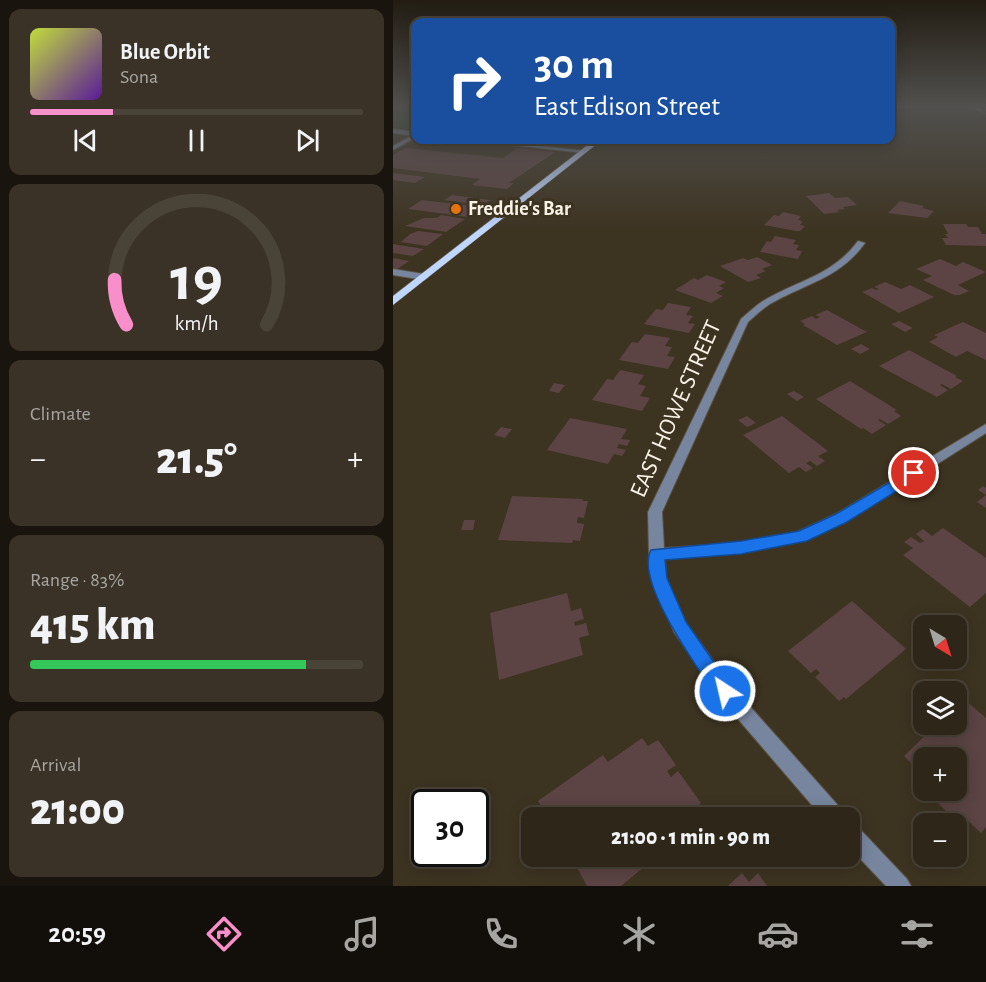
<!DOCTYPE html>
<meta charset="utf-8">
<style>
:root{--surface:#2e2619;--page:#3a3226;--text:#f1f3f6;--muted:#a7a5a2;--line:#494338;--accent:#f98fca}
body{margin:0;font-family:"Alegreya Sans",sans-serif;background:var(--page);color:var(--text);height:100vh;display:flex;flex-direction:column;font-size:22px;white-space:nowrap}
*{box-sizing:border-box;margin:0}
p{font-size:20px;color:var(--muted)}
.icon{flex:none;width:33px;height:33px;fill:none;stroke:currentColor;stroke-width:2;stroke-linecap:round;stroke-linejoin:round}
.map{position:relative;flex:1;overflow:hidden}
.drawer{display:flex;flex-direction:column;gap:9px;padding:9px;background:#19150e;width:393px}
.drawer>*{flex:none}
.top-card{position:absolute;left:18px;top:18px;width:484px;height:126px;border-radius:12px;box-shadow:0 3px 15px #0003,0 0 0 2px var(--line);background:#1a4fa0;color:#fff;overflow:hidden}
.needle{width:39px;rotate:142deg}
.buttons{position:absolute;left:520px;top:615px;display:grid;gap:12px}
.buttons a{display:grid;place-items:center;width:54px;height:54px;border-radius:12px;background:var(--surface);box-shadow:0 3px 15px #0003,0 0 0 2px var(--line);font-size:30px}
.speed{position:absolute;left:18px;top:789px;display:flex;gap:12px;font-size:30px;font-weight:700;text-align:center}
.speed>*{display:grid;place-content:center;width:78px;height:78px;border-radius:50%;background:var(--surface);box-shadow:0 3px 15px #0003,0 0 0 2px var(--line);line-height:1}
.speed .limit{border:3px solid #111;border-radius:9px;background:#fff;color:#111}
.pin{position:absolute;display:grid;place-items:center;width:51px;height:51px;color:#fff;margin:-26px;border:3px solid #fff;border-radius:50%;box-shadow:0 2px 6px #0007}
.me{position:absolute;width:66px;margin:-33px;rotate:325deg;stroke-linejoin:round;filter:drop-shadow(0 0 4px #0008)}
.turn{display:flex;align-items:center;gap:21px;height:126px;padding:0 24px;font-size:27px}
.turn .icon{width:78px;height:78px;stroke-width:2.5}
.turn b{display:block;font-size:42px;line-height:51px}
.big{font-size:45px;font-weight:800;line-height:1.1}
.drawer .card{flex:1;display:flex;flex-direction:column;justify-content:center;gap:9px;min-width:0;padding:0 21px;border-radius:12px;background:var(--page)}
.drawer .dial{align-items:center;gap:0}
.dial svg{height:156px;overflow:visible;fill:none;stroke:var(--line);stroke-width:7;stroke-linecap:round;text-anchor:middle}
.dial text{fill:var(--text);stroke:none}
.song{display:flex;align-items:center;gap:18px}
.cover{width:72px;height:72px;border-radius:9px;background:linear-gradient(135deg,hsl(70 70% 55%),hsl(270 70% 35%))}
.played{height:6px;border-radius:3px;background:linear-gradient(90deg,var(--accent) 25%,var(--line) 25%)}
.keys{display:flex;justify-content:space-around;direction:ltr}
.heat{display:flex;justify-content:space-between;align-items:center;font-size:33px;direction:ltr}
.charge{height:9px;border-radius:4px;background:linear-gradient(90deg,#34c759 83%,var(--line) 0)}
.trip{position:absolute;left:128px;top:807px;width:339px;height:60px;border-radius:12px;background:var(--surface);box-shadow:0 3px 15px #0003,0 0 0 2px var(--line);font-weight:800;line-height:60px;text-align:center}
.tabs{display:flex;height:96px;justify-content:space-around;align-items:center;background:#120f0a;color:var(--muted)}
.tabs .icon{width:42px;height:42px}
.tabs .current{color:var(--accent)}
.tabs b{font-size:27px;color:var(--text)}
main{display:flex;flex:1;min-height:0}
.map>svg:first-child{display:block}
.green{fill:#254b2b}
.building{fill:#5b4443}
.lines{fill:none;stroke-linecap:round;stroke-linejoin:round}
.lane-casing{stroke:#5b5241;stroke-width:2}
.street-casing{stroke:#5b5241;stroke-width:2}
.primary-casing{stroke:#5b5241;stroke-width:1}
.lane{fill:#77859e;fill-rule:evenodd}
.street{fill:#77859e;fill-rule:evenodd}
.primary{fill:#bfd6ff;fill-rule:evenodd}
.rail-casing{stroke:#ada597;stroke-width:3}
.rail{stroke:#3d3321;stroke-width:2;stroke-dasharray:7;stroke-linecap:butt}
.route{fill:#1a73e8;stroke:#114b97;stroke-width:1.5}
.food-dot{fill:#e8710a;stroke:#3d3321;stroke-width:2}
.labels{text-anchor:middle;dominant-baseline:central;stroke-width:6;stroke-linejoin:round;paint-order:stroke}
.far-poi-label{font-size:20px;font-weight:bold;fill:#f9f2e7;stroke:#3d3321;text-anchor:start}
.street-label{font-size:24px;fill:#f9f2e7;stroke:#3d3321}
</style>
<main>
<section class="drawer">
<div class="card">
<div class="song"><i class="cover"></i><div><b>Blue Orbit</b><p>Sona</p></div></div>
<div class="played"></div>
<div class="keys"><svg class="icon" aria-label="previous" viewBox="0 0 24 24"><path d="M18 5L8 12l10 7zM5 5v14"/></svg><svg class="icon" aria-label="pause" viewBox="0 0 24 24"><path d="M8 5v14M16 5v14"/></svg><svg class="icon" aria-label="next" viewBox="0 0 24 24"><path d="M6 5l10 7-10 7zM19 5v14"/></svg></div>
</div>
<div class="card dial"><svg viewBox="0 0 100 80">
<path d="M14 69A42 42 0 1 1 86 69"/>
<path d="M14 69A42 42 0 0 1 8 46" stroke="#f98fca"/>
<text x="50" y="56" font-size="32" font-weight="700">19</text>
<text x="50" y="72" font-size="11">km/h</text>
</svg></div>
<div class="card"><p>Climate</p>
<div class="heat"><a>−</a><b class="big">21.5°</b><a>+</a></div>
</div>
<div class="card"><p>Range · 83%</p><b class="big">415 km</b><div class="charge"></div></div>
<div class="card"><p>Arrival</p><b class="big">21:00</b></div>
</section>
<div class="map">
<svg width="593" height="886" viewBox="0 0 593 886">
<rect width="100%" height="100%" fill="#3d3321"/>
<polygon class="green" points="0,107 22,107 22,130 0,128"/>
<g class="building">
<polygon points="147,140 180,140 174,144"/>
<polygon points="13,148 110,158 124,148 162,152 116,183 121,183 114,189 79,185 87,179 0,168 0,155"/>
<polygon points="0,173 32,177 22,183 0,180"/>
<polygon points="436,193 442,198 455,197 464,205 450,207 452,209 444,210 446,212 431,214 413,196"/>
<polygon points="59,195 97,200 90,205 51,200"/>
<polygon points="29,200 88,207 76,217 15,209"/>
<polygon points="507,201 531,206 529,208 541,211 534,218 495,213"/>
<polygon points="390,212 408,216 405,220 410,221 407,225 412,226 407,231 403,231 371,225 381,215 386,216"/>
<polygon points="48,215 72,219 53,232 12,226 31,218 44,218"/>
<polygon points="550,224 573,224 575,227 585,227 589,234 593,234 593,246 553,245 549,238 555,238 552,234 555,234"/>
<polygon points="25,231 50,234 34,246 8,242 17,234"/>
<polygon points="382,236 403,240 400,244 406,245 403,250 409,251 405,259 367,252 374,241 378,242"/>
<polygon points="0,244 31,249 20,256 0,253"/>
<polygon points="364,257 379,265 369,269 373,271 363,275 368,278 355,282 327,266 350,258 355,260"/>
<polygon points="0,258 16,261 3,270 0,270"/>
<polygon points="547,259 563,266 570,262 593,272 565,285 576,291 567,295 561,295 530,280 539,276 523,269"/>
<polygon points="314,275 333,282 326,286 331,288 323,293 330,296 318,303 282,290 301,278 305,280"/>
<polygon points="492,282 508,289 517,285 541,297 506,313 469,292 479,288 483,290 486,289 481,287"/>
<polygon points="275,303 298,307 293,315 300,316 295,323 302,324 296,333 251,324 263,309 270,310"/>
<polygon points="434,310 474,332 444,345 410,325 412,324 407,321 419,316 423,319 427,317 422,315"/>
<polygon points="506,321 520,328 512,332 498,324"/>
<polygon points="570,322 593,333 593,360 574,351 563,357 536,342 545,337 541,335"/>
<polygon points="252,334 277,338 272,346 279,347 274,356 282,357 275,369 226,360 239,342 245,343"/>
<polygon points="468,344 477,349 467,354 458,349"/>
<polygon points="516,350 564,376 562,377 570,381 558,389 549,384 547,385 555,390 544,397 486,366"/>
<polygon points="227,370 251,375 245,384 253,386 247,396 257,398 249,411 199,400 214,379 220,380"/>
<polygon points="457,381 504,410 501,411 508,416 495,424 487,419 485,420 493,425 479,434 470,428 468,429 423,399"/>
<polygon points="161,383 172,385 166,393 156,391"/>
<polygon points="401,391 411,397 404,401 394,394"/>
<polygon points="354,416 363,423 354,427 345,420"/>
<polygon points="389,416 435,451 425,456 432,461 424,466 417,461 413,463 420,468 413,472 406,467 396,473 350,435"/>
<polygon points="177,418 234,429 228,439 237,440 234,446 226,444 224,448 233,450 229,456 221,454 215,464 154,450"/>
<polygon points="108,427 119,429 112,438 101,435"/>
<polygon points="590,486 593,488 593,508 584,502 593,495 585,490"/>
<polygon points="119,496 190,499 189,501 195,501 191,518 185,517 184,521 184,523 191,524 187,541 180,540 179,543 105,540"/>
<polygon points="71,520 82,520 80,530 68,530"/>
<polygon points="550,528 593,558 593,593 577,607 510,555 520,548 511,542 518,537 527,543 531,541 523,534 530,529 539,536"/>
<polygon points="174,593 178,611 188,608 191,619 181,622 182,626 193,623 196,635 186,638 190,655 106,680 97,613"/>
<polygon points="459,601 513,649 453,699 451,697 446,701 422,677 427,673 423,669 418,673 395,651"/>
<polygon points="571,699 593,718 593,827 588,833 566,812 560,818 545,803 551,796 545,791 539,798 532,790 564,790 564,758 531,758 531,776 511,756 544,724 564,724 564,706"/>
<polygon points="249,738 255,746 265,740 283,765 274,771 278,777 285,771 308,803 291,818 155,818 145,801 210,755 215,762"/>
<polygon points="192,856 264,856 228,886 194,886 182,864"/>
<polygon points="349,873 356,882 365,873 374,886 335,886"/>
</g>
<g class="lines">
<defs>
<g id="lane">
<polygon points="22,134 22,138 0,150 0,146"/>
<polygon points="0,269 31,274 35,277 31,280 0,275"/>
</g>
<g id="street">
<polygon points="0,129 22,132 22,136 0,133"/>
<polygon points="72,140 88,140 194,151 191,153"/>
<polygon points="237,140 311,140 272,144"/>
<path d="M465,241L472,243C446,279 413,283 377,304C369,309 362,316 355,322L269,512L271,548L348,543L406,531L443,514L593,424V433L453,522L414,540L348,553L272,559L273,578L293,623L338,685L450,811L453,818H430L326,697L281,632L259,578L256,554L255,512L348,319C355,313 362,306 370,301C405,280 439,276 465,241Z"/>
<polygon points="456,822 463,825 514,879 518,886 493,886 456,847"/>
</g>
<polygon id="primary" points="201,140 209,140 0,305 0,296"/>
</defs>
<use href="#lane" class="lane-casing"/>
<use href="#street" class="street-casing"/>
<use href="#primary" class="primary-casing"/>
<use href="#lane" class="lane"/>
<use href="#street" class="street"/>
<use href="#primary" class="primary"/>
<defs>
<polyline id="rail" points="576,107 593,112"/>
</defs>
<use href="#rail" class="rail-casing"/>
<use href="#rail" class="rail"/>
</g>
<linearGradient id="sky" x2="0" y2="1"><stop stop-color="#221c12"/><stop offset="0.46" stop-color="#51504e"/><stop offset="1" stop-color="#51504e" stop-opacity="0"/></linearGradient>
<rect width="593" height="231" fill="url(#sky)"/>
<path class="route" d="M521,468L528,473L526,477L454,522L414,541L348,554L272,560L274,578L293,622L341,691L339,698L332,700L325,698C307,671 241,582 258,550L348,541L406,531L443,514Z"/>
<circle class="food-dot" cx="63" cy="209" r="6"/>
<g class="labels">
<g class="far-poi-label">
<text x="75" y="209">Freddie's Bar</text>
</g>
<g class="street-label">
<text transform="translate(283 409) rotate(-66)">EAST HOWE STREET</text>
</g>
</g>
</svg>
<div class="buttons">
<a><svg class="needle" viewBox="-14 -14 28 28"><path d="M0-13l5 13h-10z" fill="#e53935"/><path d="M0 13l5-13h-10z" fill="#a7a5a2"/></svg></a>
<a><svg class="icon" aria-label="layers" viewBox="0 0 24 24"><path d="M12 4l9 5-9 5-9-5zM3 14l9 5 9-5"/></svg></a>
<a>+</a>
<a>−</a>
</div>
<div class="speed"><div class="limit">30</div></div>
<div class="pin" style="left:521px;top:473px;background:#d93025"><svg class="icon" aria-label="arrive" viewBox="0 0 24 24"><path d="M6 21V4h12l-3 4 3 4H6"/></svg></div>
<svg class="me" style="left:332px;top:691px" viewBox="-20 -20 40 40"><circle r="17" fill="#1a73e8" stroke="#fff" stroke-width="3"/><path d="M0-11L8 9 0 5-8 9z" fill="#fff"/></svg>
<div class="trip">21:00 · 1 min · 90 m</div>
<div class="top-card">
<div class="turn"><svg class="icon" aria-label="right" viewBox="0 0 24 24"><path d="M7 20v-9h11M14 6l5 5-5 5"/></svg><div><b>30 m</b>East Edison Street</div></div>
</div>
</div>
</main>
<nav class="tabs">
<b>20:59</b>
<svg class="icon current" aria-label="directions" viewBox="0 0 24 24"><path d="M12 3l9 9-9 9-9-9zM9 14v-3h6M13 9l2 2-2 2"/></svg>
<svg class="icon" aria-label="music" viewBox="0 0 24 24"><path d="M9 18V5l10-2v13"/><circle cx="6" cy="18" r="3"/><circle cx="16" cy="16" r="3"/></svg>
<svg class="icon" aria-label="phone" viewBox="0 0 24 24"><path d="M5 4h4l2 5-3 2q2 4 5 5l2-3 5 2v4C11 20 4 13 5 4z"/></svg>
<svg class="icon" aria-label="climate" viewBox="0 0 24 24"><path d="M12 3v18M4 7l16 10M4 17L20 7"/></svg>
<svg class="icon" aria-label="car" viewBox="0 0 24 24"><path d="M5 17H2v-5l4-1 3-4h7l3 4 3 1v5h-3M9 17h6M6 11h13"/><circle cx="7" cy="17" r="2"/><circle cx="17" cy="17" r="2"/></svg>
<svg class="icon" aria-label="filters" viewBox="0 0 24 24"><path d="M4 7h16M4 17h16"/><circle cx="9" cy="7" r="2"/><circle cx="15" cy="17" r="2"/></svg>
</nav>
